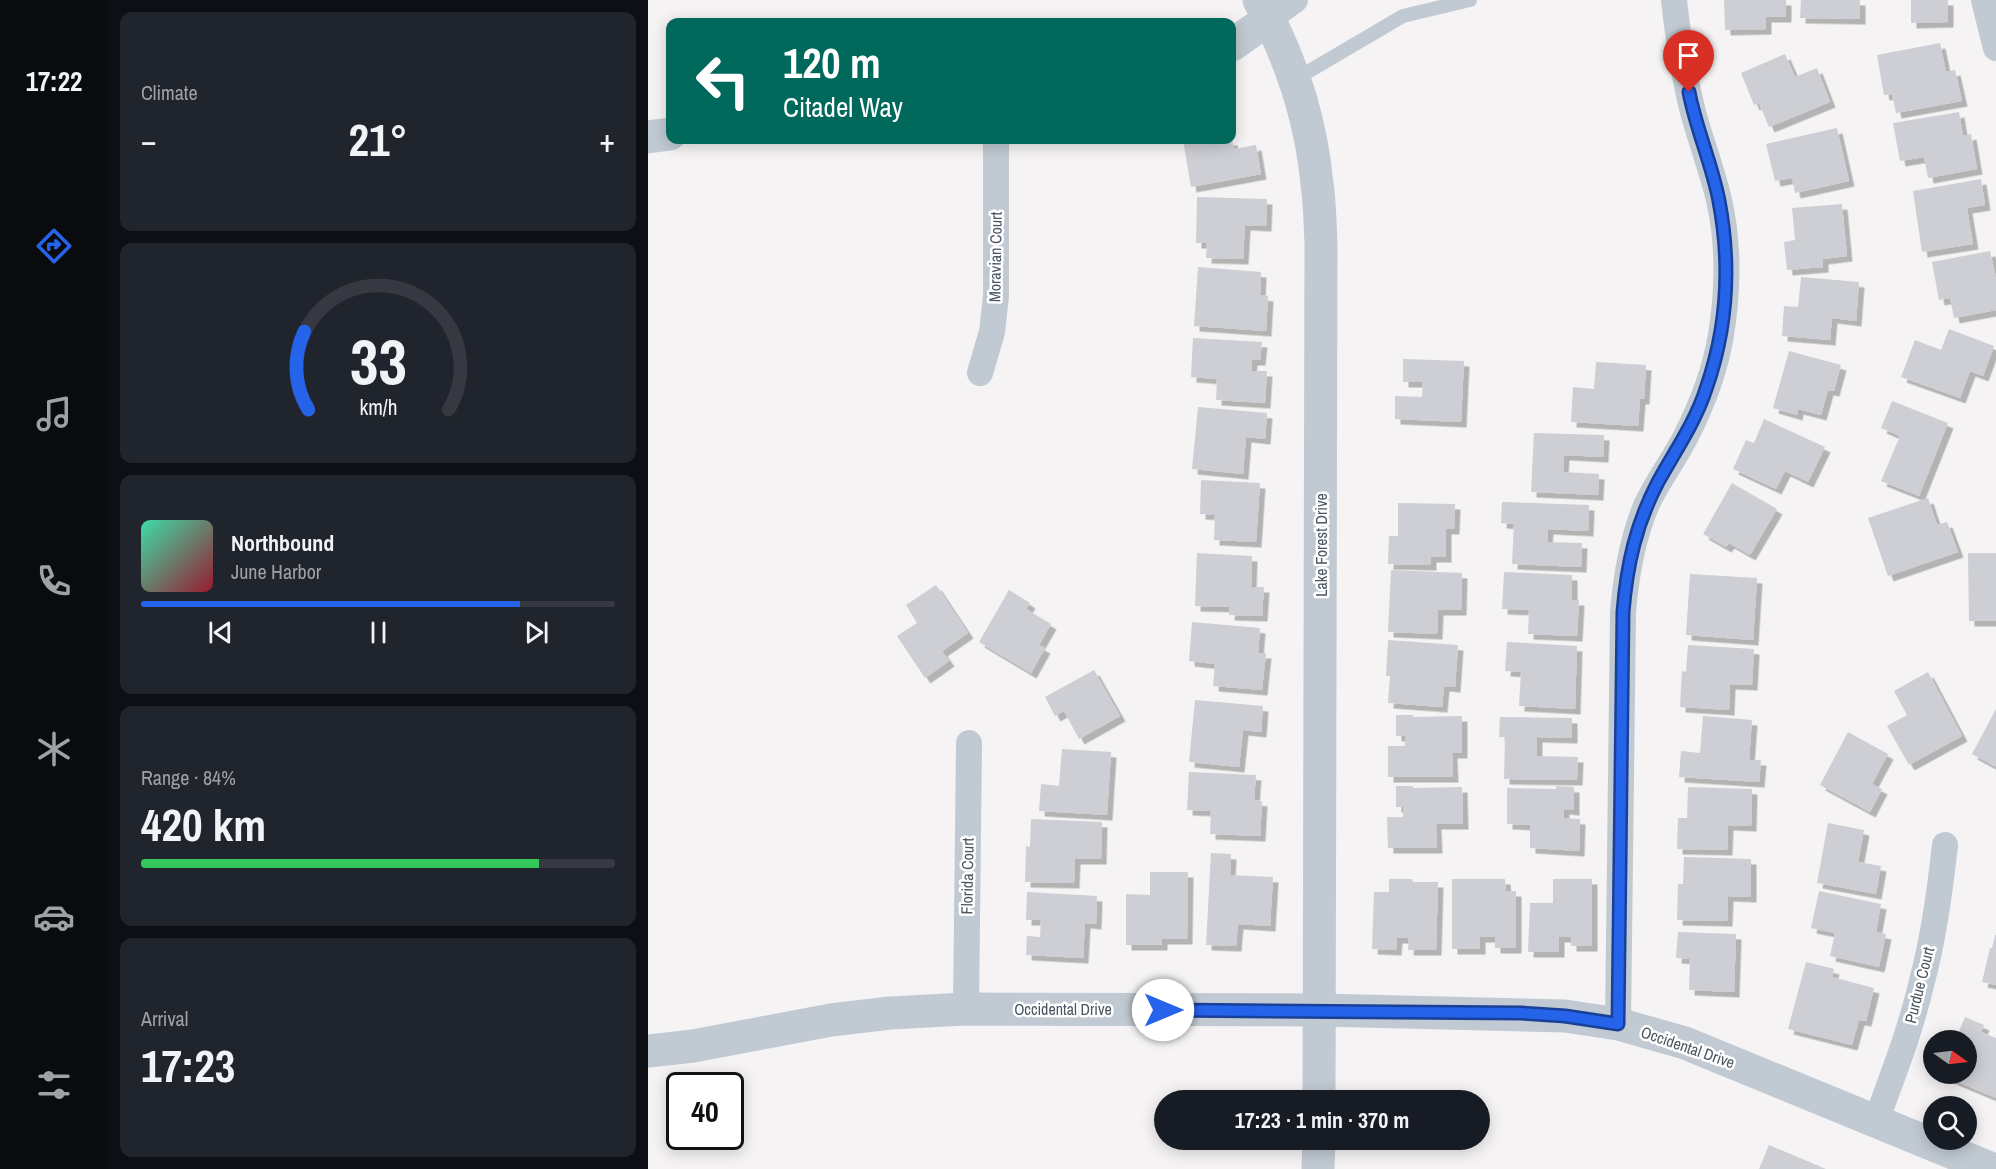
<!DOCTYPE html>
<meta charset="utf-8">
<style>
:root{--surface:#171b24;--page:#20242c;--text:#f1f3f6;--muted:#9ea1a6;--line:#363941;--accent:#2563eb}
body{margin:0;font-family:"Archivo Narrow",sans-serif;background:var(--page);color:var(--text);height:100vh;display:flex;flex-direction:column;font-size:22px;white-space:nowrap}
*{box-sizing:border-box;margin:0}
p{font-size:20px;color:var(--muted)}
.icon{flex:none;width:33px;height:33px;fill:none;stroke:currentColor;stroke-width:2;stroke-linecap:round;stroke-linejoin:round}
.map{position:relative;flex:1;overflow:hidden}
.drawer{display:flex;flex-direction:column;gap:12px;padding:12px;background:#0d0f14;width:540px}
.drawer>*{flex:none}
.top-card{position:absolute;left:18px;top:18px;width:570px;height:126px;border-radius:12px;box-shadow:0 3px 15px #0003;background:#00695c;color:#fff;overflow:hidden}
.needle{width:39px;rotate:104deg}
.controls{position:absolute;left:1275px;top:1030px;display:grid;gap:12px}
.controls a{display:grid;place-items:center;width:54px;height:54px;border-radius:50%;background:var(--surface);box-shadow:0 3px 15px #0003;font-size:30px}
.speed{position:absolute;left:18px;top:1072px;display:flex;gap:12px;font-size:30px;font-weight:700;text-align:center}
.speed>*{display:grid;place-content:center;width:78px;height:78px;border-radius:50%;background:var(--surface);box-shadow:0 3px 15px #0003;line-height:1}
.speed .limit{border:3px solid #111;border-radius:9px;background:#fff;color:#111}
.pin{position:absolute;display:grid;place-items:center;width:51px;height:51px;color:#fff;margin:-62px -26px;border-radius:50% 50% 50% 0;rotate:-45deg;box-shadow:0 0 6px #0007}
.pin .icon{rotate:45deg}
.me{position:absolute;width:66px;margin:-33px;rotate:90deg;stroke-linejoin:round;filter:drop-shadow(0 0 4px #0008)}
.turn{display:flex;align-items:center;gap:21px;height:126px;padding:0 18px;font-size:27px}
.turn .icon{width:78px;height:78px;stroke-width:2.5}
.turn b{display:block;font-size:42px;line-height:51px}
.big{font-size:45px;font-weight:700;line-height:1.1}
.drawer .widget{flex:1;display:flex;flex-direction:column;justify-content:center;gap:9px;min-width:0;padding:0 21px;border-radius:12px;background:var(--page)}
.drawer .dial{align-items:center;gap:0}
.dial svg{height:156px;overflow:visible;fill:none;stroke:var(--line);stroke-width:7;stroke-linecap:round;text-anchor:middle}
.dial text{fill:var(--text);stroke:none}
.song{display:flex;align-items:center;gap:18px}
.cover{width:72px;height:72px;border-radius:9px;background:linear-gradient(135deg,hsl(160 70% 55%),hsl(350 70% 35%))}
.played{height:6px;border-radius:3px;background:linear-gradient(90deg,var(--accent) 80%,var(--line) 80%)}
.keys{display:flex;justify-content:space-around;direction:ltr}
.heat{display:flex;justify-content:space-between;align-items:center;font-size:33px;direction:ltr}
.charge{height:9px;border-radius:4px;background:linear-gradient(90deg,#34c759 84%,var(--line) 0)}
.trip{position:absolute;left:506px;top:1090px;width:336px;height:60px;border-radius:30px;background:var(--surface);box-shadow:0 3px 15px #0003;font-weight:700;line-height:60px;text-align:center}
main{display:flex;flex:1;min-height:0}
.dock{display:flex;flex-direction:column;width:108px;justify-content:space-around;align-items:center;background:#090b0e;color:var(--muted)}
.dock .icon{width:42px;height:42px}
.dock .on{color:var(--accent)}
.dock b{font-size:27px;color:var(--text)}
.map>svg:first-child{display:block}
.building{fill:#cdcfd5;filter:url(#shadow)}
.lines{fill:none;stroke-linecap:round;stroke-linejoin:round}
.service{stroke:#c1cad2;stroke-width:14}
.minor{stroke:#c1cad2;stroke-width:26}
.tertiary{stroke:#c1cad2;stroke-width:33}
.route-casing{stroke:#184099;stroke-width:15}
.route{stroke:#2563eb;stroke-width:10}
.labels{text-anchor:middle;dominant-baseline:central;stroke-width:5;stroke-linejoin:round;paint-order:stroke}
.street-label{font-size:16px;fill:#4a5661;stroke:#fff}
</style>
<main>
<nav class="dock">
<b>17:22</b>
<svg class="icon on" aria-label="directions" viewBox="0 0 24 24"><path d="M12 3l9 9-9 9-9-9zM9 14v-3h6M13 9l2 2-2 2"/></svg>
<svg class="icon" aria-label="music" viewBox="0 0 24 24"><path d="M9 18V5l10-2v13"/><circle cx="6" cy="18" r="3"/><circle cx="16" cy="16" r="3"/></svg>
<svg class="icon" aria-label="phone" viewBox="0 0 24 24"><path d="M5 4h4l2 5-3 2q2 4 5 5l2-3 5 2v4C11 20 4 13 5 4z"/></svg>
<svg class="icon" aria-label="climate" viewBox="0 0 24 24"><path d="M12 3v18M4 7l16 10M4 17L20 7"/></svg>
<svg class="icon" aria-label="car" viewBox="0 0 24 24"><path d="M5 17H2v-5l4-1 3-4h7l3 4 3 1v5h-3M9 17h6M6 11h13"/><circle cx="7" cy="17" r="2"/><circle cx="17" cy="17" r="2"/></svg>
<svg class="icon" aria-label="filters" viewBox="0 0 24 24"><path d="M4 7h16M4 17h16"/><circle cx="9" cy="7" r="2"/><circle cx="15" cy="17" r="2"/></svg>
</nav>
<section class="drawer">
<div class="widget"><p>Climate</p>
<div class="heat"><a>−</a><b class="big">21°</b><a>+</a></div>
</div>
<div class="widget dial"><svg viewBox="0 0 100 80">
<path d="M14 69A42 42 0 1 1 86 69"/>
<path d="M14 69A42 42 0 0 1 12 29" stroke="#2563eb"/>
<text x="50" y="56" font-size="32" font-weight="700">33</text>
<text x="50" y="72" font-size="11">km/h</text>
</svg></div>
<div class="widget">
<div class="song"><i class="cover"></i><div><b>Northbound</b><p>June Harbor</p></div></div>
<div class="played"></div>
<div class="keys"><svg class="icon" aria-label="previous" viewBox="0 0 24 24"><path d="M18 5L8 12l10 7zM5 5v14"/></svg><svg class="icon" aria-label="pause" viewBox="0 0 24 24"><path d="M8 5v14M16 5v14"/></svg><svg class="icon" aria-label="next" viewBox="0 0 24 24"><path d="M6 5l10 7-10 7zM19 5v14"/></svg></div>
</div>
<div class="widget"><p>Range · 84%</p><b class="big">420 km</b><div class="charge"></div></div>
<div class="widget"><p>Arrival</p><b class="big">17:23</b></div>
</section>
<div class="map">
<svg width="1348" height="1169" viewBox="0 0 1348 1169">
<defs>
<filter id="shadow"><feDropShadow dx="5.5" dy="5.5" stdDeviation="0" flood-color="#0004"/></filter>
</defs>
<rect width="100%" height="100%" fill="#f5f3f3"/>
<g class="building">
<polygon points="1076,0 1138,0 1138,17 1118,17 1118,29 1077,30"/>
<polygon points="1153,0 1212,0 1212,19 1152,18"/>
<polygon points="1263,0 1300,0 1300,22 1263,23"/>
<polygon points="1292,43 1298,72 1307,70 1314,101 1248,113 1244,94 1236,95 1229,55"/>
<polygon points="1137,54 1147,77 1169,68 1182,102 1121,127 1111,103 1106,105 1093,73"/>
<polygon points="1311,112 1315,136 1323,134 1329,169 1280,178 1276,157 1252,161 1245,123"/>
<polygon points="1189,128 1201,181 1147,193 1144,178 1127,181 1118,144"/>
<polygon points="535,140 584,140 586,149 608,145 613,174 543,187"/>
<polygon points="1333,179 1337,205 1319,208 1325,244 1274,252 1265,191"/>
<polygon points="549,197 619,199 618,226 597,225 595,259 558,258 559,243 548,243"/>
<polygon points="1194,204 1199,256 1175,259 1175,267 1139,270 1136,242 1147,240 1144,208"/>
<polygon points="1342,251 1348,278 1348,310 1306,318 1302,298 1291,300 1284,262"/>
<polygon points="550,267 613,272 612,295 620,296 618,331 546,326"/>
<polygon points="1153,277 1211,282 1208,321 1184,318 1182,340 1134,336 1136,306 1150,307"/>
<polygon points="1301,329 1346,346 1335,376 1322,371 1312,398 1253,377 1267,340 1293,350"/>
<polygon points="545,338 614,342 612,360 604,360 603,371 619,371 617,403 568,400 569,379 543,377"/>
<polygon points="1141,351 1193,365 1186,391 1180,390 1173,415 1150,409 1149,415 1125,408"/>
<polygon points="755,359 816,361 813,422 747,419 747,396 774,397 775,382 755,382"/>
<polygon points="948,362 998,365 996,399 992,399 990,426 923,422 925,387 946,389"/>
<polygon points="1244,401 1300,423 1271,496 1233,481 1252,436 1233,428"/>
<polygon points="550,407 619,413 617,439 598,437 595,474 544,469"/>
<polygon points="1116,419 1177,447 1160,482 1137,471 1128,489 1085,469 1098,440 1106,443"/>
<polygon points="886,433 956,435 955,457 916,455 915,472 951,474 950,495 883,492"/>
<polygon points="553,480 612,483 608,542 566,540 567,515 552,514"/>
<polygon points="1084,483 1129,509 1102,555 1081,543 1078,547 1055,534"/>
<polygon points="1280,498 1289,525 1299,522 1310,552 1240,576 1220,518"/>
<polygon points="854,502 941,505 940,531 900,529 899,542 934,543 933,567 864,564 866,524 853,523"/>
<polygon points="750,503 807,504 806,529 798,529 798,557 783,557 783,565 740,564 741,536 750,536"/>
<polygon points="549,553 604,556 603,587 616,587 614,616 581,615 582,607 547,606"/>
<polygon points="1320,553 1348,553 1348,621 1321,621"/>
<polygon points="743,570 814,573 813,610 790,610 789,634 740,632"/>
<polygon points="856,572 924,575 924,600 931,600 929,636 880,634 881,610 854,609"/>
<polygon points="1042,574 1109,578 1105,640 1038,635"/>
<polygon points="288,585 320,633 294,651 301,661 277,678 249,636 269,623 258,605"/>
<polygon points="361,590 382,603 378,609 403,624 391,645 397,648 383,673 331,642"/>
<polygon points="544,622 612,628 610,653 618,653 614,690 565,686 567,664 541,661"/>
<polygon points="740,640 810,645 807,687 796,686 794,707 740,703 742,676 738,676"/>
<polygon points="859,642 929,646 927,709 871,706 873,672 857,671"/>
<polygon points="1040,645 1106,649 1104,685 1082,684 1081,710 1032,707 1034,671 1038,672"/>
<polygon points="446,670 472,716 431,739 416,711 407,716 397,697"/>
<polygon points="1280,672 1314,736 1261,765 1239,726 1259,715 1246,691"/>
<polygon points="547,700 615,706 613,732 595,730 591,767 541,762"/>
<polygon points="1348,709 1348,767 1324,754"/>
<polygon points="748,715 765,715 765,717 814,716 814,753 804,753 805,777 740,777 740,746 757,746 757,736 748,736"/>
<polygon points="1055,716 1104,720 1101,760 1113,760 1111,782 1031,777 1033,751 1052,753"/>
<polygon points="852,717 924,718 924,738 889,737 889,756 930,757 929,780 856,779 857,737 851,737"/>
<polygon points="1200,732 1240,754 1224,784 1234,789 1222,812 1172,785"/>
<polygon points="414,749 463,752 459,815 391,811 393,784 411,786"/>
<polygon points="541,772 608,775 606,800 614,801 612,836 562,834 563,811 539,810"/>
<polygon points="748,786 765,786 765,788 814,787 815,824 788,824 789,848 740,848 739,817 755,817 755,807 748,807"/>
<polygon points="908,786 926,787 926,810 916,809 916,818 932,819 931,851 882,848 882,825 859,824 859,788 908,789"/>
<polygon points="1040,787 1104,789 1103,826 1080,825 1079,850 1029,849 1030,818 1039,818"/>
<polygon points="383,819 454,822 453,859 427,859 426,883 377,882 378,846 382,847"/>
<polygon points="1180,823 1216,830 1210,862 1233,866 1228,894 1169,883"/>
<polygon points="563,853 583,854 582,875 625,877 622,926 590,924 588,946 558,945"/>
<polygon points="1036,857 1103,859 1103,897 1080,896 1079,921 1029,920 1030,884 1035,884"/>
<polygon points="502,872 540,872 539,939 514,939 514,945 478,945 478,894 502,895"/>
<polygon points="741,879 764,879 765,882 790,882 788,950 760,950 761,938 749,938 748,950 724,949 726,892 741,892"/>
<polygon points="804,879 857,879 858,891 868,891 868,948 847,948 847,937 832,937 832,949 804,949"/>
<polygon points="905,879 944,879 944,946 923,946 923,937 911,937 911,952 880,952 882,903 905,903"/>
<polygon points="1171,891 1233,904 1228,932 1238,934 1231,967 1182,956 1187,933 1163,928"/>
<polygon points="379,892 449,896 448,924 437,923 435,958 378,955 379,936 392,937 393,920 378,920"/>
<polygon points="1030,932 1088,934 1086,992 1041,990 1042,959 1028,958"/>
<polygon points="1347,935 1348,935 1348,985 1334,982 1342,948 1344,948"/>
<polygon points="1158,962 1186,969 1184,977 1226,988 1218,1021 1211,1020 1204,1045 1140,1029"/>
<polygon points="1317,1017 1336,1025 1333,1032 1348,1038 1348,1098 1291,1074 1318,1074 1318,1041 1307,1041"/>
<polygon points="1121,1145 1178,1169 1111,1169"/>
</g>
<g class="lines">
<polyline class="service" points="646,80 755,16 822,0"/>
<g class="minor">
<polyline points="1336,0 1348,48"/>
<polyline points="621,19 647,0"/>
<polyline points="332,373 344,332 348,296 348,140"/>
<polyline points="318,1009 321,743"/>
<path d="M970,1024L975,612C978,575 984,540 998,506C1009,482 1025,461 1037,438C1053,407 1067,371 1073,335C1080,291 1081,244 1071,200C1064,170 1053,142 1045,112C1036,76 1030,37 1026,0"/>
<path d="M1228,1121C1245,1075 1263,1029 1274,981C1286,937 1292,891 1297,845"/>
</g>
<g class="tertiary">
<path d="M611,0C642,56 663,120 669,184C672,204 672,224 673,244L671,1101"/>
<polyline points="584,45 621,19"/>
<polyline points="0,137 22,134"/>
<polyline points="0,1051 45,1046 183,1020 242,1013 318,1009 672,1010 917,1016 970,1024 1037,1043 1344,1169"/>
<polyline points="670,1169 671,1140"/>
</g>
</g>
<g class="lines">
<defs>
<path id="route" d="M515,1010L873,1013L917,1016L970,1024L975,612C979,564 988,524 1010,482C1027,451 1047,423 1058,389C1079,329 1083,264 1071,201C1064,164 1048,129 1041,92"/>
</defs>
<use href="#route" class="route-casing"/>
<use href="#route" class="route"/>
</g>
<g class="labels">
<g class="street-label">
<text transform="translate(347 257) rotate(-89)">Moravian Court</text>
<text transform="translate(673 545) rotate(-90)">Lake Forest Drive</text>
<text transform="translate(319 876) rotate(-89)">Florida Court</text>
<text transform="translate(1271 985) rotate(-76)">Purdue Court</text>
<text x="415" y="1009">Occidental Drive</text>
<text transform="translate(1040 1047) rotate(19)">Occidental Drive</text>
</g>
</g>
</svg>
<div class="controls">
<a><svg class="needle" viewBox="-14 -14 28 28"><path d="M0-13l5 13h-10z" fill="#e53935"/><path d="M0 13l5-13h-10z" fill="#9ea1a6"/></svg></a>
<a><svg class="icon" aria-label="search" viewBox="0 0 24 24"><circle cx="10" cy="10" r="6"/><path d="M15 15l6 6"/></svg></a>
</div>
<div class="speed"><div class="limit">40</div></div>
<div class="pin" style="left:1041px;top:92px;background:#d93025"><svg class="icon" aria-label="arrive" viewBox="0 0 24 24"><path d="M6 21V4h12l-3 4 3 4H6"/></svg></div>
<svg class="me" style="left:515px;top:1010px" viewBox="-20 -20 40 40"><circle r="19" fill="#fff"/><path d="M0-13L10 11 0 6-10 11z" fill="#2563eb"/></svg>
<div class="trip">17:23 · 1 min · 370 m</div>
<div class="top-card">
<div class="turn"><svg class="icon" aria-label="left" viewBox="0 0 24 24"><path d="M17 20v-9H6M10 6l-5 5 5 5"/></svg><div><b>120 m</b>Citadel Way</div></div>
</div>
</div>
</main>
